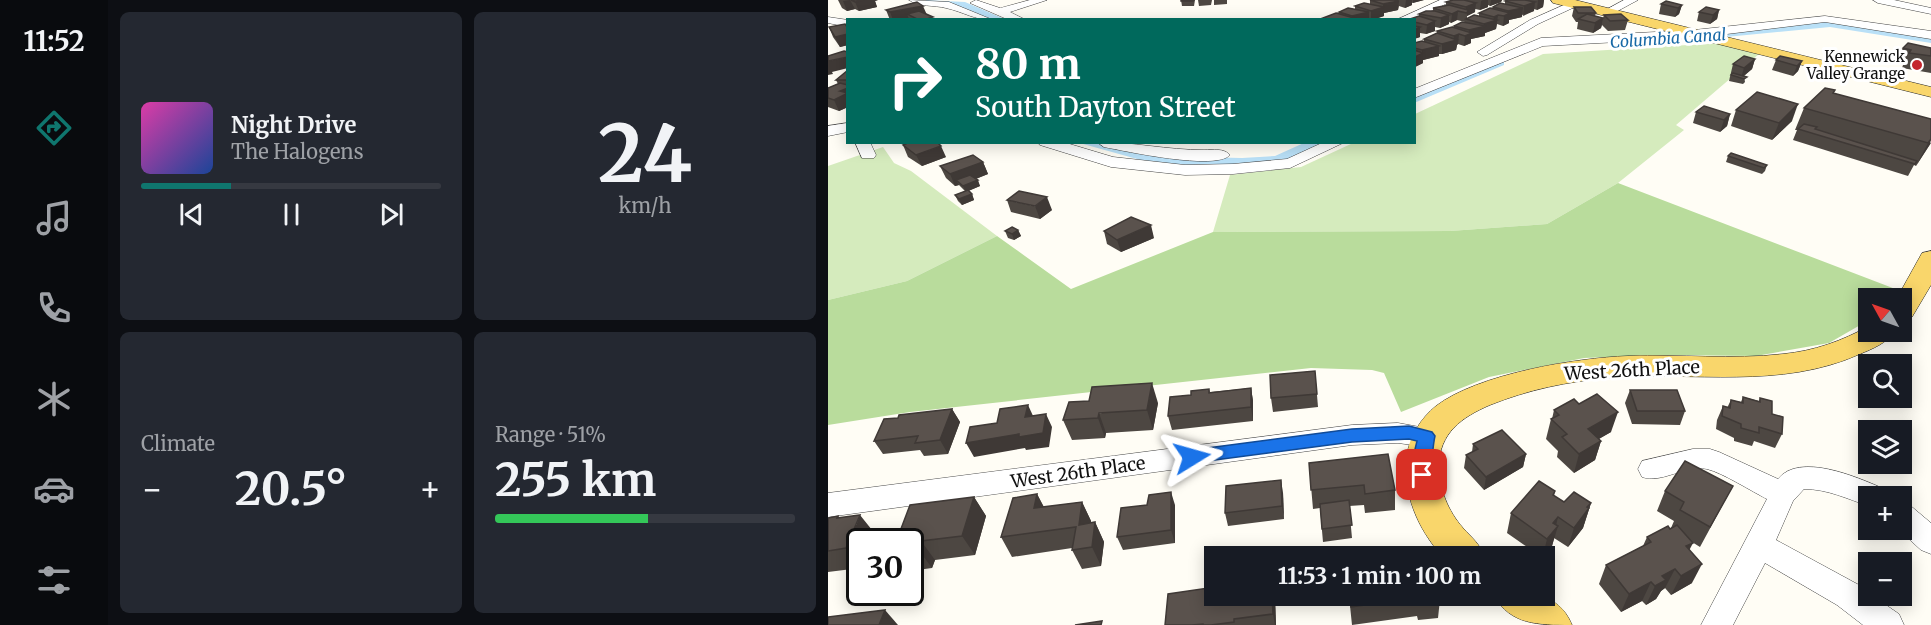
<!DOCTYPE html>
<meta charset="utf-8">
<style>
:root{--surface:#171b24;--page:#242831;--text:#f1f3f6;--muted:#9ea1a6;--line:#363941;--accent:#0f766e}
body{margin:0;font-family:Merriweather,serif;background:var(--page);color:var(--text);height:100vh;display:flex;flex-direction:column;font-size:22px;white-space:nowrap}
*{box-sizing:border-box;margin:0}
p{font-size:20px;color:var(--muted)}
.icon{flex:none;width:33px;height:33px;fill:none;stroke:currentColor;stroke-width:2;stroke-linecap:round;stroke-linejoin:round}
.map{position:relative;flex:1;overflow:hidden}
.drawer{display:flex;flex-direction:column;gap:12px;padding:12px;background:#0d0f14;width:720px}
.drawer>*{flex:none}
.hud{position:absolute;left:18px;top:18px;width:570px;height:126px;border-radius:0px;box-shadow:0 3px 15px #0003;background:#00695c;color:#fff;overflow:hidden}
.needle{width:39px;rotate:310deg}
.fabs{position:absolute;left:1030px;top:288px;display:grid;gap:12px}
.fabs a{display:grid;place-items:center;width:54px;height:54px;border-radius:0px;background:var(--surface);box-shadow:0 3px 15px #0003;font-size:30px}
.speed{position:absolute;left:18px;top:528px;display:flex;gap:12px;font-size:30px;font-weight:700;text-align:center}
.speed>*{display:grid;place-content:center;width:78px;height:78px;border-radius:50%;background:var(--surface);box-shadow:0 3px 15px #0003;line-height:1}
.speed .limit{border:3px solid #111;border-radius:9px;background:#fff;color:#111}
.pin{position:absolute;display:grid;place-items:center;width:51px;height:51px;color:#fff;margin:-26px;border-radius:12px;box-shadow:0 3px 9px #0006}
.me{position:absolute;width:66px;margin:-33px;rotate:82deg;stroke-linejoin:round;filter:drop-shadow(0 0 4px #0008)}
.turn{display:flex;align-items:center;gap:21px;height:126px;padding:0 30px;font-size:27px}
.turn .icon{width:78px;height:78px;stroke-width:2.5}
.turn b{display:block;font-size:42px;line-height:51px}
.big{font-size:45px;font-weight:700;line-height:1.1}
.drawer .card{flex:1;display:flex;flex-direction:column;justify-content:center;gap:9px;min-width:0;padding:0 21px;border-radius:9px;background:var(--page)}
.drawer .dial{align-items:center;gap:0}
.dial b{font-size:78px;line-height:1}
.song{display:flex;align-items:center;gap:18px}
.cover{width:72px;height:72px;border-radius:9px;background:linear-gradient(135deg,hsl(320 70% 55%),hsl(220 70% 35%))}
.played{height:6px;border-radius:3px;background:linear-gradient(90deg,var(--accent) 30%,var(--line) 30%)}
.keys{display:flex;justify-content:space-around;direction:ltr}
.heat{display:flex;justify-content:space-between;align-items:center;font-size:33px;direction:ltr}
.charge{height:9px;border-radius:4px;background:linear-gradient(90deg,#34c759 51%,var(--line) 0)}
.drawer .tiles{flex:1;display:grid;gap:12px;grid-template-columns:repeat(2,1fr)}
.trip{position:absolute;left:376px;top:546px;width:351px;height:60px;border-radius:0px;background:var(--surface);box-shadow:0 3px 15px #0003;font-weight:700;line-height:60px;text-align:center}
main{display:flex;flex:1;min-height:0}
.tab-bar{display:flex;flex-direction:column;width:108px;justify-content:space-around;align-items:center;background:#090b0e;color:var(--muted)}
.tab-bar .icon{width:42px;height:42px}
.tab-bar .selected{color:var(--accent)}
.tab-bar b{font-size:27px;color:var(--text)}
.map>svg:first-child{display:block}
.green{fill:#d5ebbd}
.forest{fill:#b9dc9c}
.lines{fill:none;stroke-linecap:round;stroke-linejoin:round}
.canal{fill:#b9e0f7;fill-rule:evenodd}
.minor-casing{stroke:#444;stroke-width:1}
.major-casing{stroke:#222;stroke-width:1}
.minor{fill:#fff;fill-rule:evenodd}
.major{fill:#f9d66b;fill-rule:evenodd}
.wall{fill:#4d4742}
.shaded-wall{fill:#3f3936}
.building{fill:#5a524d;stroke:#3f3936;stroke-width:1.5}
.route{fill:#1a73e8;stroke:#114b97;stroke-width:1.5}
.poi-dot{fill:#c4262e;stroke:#fff;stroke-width:2}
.labels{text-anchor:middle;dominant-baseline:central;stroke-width:6;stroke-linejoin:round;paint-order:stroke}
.far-poi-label{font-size:15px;fill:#111;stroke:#fff;text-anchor:end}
.far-water-label{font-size:16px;font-style:italic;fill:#1768a6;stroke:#fff}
.street-label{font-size:18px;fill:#111;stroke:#fff}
</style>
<main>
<nav class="tab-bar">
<b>11:52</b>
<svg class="icon selected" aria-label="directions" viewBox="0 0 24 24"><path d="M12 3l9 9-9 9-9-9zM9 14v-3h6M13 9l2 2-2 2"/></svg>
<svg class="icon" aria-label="music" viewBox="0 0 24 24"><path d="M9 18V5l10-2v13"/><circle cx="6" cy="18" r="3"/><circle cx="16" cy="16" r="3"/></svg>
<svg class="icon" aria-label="phone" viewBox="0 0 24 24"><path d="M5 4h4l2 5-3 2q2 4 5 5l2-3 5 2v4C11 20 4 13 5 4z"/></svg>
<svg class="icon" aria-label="climate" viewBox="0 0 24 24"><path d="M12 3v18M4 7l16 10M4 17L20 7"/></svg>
<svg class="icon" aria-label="car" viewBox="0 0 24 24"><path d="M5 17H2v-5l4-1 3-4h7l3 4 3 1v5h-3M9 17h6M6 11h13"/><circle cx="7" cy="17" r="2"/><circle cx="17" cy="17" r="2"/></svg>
<svg class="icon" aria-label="filters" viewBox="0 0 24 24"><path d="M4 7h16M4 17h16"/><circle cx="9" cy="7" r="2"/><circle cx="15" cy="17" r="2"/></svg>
</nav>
<section class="drawer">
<div class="tiles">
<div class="card">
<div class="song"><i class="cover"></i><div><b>Night Drive</b><p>The Halogens</p></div></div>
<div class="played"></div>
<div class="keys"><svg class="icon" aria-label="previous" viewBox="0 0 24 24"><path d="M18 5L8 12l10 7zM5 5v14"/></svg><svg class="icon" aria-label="pause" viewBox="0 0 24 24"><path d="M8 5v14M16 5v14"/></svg><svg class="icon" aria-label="next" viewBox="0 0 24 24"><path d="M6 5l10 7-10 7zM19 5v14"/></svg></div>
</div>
<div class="card dial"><b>24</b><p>km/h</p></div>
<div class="card"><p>Climate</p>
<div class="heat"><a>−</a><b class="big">20.5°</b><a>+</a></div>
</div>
<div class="card"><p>Range · 51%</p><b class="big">255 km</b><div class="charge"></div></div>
</div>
</section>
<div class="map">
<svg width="1103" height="625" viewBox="0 0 1103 625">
<rect width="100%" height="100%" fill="#fffdf5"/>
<g class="green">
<polygon points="892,43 931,54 848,125 856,130 790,183 719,224 622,231 385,232 402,175 473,167 525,143 586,142 587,114 715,54"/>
<polygon points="55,147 66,163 83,171 169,236 79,281 0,300 0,166"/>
</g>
<polygon class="forest" points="790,183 1070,290 1063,298 1041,298 1041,320 1001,343 928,356 831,355 756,358 661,377 573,412 556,373 544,370 483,368 82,412 0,425 0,300 79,281 169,236 243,289 385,232 622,231 719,224"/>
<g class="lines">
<g class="canal">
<polygon points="97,0 137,2 179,20 164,20 135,8 102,3"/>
<polygon points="1002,21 1103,37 1103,43 1002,27 867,40 862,37 867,34"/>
<polygon points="672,60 676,61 676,65 586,103 586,95"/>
<polygon points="248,142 272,142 327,156 414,158 447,156 478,142 496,142 454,163 414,166 327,164"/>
</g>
<defs>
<g id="minor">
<path d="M81,0L121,2L165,20C146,20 136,12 118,8C107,5 90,7 81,0Z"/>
<polygon points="202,0 219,0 182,12 198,20 181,20 142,3 148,0 172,8"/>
<polygon points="612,0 626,0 584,20 568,20"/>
<polygon points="796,0 810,0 784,14 780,15 774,12"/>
<polygon points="1045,0 1066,0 1103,8 1103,14 1050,3"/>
<polygon points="745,1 749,2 749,6 710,24 659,55 655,56 649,52 702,20"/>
<polygon points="997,16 1103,31 1103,39 997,22 866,38 715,46 586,98 586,89 713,38 866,30"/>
<polygon points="0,17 20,20 20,27 0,23"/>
<polygon points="20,123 20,132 0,136 0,126"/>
<polygon points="27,142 42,142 48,155 46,158 34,158"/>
<polygon points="210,142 235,142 285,157 357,165 405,164 459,159 496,142 517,142 462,168 405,174 357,175 283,167 212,145"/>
<path d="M269,142C305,142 339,150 376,150C385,150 396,148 402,155C388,171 297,151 276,147Z"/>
<polygon points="570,423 608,430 612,437 608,444 599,447 570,443 524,445 0,517 0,493 524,425"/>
<path d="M865,449H882L891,452L950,479C971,452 1029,477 1054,488L1057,496H1041V506C1019,499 1000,489 976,489L965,501L948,540L1031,585L1041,592V596H1045L1071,614L1076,625H1035L1009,605L937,563L905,625H873L939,499C923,491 895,473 879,469C857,464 835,484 814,477L810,469L814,461Z"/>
<polygon points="1074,503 1084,507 1103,523 1103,554 1093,550 1071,530 1074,530"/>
</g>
<g id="major">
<polygon points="723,0 747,0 1103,87 1103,97 725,3"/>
<polygon points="1103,251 1103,285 1084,317 1074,320 1074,298 1069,298 1094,253"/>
<path d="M1041,326V332H1066C1059,343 1044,349 1032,354C952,390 866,371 781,378C741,381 699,390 662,405C634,417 611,433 611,466C611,489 620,511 635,528C644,538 652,544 656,556H614C590,529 574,493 579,456C581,437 593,418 608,406C650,374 747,358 800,356C852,354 904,360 955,354C986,351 1014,341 1041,326Z"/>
<path d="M666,596C699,592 730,591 744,625C710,625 683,625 666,596Z"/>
</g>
</defs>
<use href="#minor" class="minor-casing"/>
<use href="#major" class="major-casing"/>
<use href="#minor" class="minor"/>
<use href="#major" class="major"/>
</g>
<g class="wall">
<polygon points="10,0 50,0 47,1 49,7 31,11 27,9 19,11 14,8"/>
<polygon points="353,0 367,0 366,6 354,6"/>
<polygon points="370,0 384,0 383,5 371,6"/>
<polygon points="386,0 399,0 399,4 386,5"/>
<polygon points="542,0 596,0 584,3 584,5 577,8 571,6 570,10 556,13 556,16 545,20 495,20 495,18 511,14 511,12 527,9 527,6 542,4"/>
<polygon points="625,0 674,0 673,2 662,6 660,5 660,7 652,10 647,9 647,12 639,16 639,18 651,16 651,13 664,9 665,7 677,4 677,1 680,0 716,0 715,7 709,10 706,9 706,11 694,15 694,17 681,20 681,23 675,26 669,24 668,29 657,33 657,36 643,39 643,43 636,46 630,44 629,45 628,50 614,54 611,54 611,56 595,60 595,63 587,67 586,43 596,42 596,39 609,33 609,31 626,27 626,26 637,22 629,20 623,23 621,22 621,24 612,28 607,27 607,31 598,34 592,33 592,37 586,39 586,20 591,16 591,14 605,11 605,8 618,6 618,2"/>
<polygon points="833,4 854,5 851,14 847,17 831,14"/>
<polygon points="746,7 768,13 767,16 775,18 776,15 800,20 797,30 780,31 774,25 773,28 765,33 749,29 750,22 748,22 744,16"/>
<polygon points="58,10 99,14 106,20 82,20 81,19 62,20"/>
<polygon points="891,10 889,19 882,24 869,21 871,12"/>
<polygon points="1,27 20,28 20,45 12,47 5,37"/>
<polygon points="1075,48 1103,48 1103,73 1074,68 1075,65 1068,63"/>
<polygon points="927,59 924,69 916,76 917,82 915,84 901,81 905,64"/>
<polygon points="948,60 974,61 970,71 965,76 944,70"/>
<polygon points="20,70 20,107 11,111 0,107 0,88 10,84 8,80"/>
<polygon points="1006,93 1103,143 1088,166 1086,165 1080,176 965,140 969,130 967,130 976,108"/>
<polygon points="908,110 964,121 944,140 903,126"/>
<polygon points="868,112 902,114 899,126 892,132 865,123"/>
<polygon points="75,145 118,157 94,166 80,157"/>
<polygon points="900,156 939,165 937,171 934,174 898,162"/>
<polygon points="155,162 160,174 148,179 152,186 140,191 144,194 146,200 134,205 130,201 127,195 137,191 131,185 127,186 118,178 112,166"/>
<polygon points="179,200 224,210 212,219 183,212"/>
<polygon points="190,230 193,236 186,240 180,238 177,231"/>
<polygon points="276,231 326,238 293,252 279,244"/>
<polygon points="487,371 490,407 445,412 443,398"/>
<polygon points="423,388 425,401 425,421 344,430 340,416 363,395 381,389 382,392"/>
<polygon points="802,390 857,411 852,425 804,424 797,403"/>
<polygon points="915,397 931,401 932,398 944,414 954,434 947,448 926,441 924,446 906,441 906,438 888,429 889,420 895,406 899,408 903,400 913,402"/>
<polygon points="330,403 325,430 278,433 277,438 244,440 235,420"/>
<polygon points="124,409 132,422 120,454 96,456 92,450 55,454 46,441"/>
<polygon points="726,410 783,432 771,439 773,441 767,460 746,473 729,457 730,451 718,439 723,419 724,419"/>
<polygon points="645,444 698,454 695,467 656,490 636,468 638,455 644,452"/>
<polygon points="481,463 567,490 567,510 537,513 536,505 521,506 524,538 495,542 492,508 485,509"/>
<polygon points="905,486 872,547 864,542 861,550 864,583 843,595 837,588 833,591 828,599 818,605 814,601 793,612 771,584 778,565 815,546 819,537 843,528 846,521 829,511 837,491"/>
<polygon points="727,491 726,496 736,502 763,503 755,528 740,547 726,538 724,546 715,556 712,556 679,533 683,513"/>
<polygon points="455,493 456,519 400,526 397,513"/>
<polygon points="209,494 216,507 254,502 263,521 263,523 267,522 276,542 273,566 254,569 244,550 244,548 184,557 173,537"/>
<polygon points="146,497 158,516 147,555 107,560 104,568 82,571 82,542"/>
<polygon points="347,505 347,543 295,550 289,537"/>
<polygon points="10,516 11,518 48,535 32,542 32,568 0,572 0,518"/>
<polygon points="521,596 611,596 612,599 610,618 590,620 589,616 524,625"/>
<polygon points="447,598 448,625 337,625"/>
</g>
<g class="shaded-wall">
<polygon points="22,0 27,9 19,11 15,1"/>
<polygon points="36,0 50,0 47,1 49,7 31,11 27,2"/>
<polygon points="578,0 584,0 584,5 577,8"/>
<polygon points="585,0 596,0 585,3"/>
<polygon points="655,0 660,0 660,7 652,10 653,1"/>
<polygon points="663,0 674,0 673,2 662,6"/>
<polygon points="710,0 716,0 715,7 709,10"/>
<polygon points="571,1 570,10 556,13 556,16 543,20 543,11 555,7 555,4"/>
<polygon points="707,2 706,11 695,16 696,6"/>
<polygon points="648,3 647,12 639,16 639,19 639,13 637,13 638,7"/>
<polygon points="854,5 851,14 847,17 850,8"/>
<polygon points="95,6 99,15 79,14 81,19 65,20 62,12"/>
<polygon points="695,8 694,17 681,20 681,23 675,26 676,16 679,15 680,11"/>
<polygon points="891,10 889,19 882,24 885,15"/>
<polygon points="630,11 629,20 623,23 624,14"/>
<polygon points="541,12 541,20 520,20 524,19 524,16"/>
<polygon points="621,15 621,24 612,28 613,18"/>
<polygon points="670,15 668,29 657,33 657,36 643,39 643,43 636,46 637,36 641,34 641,30 656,27 656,24 665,21 666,17"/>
<polygon points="775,18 773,28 765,33 767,23"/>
<polygon points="607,21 607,31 598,34 599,25"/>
<polygon points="592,27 592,37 586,39 586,30"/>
<polygon points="20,34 20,45 12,47 7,37"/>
<polygon points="631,34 630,44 629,45 628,50 614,54 614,44 625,41 626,36"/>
<polygon points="611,46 611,56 595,60 595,63 587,67 587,57 594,54 594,50"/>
<polygon points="20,57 20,68 4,72 5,74 0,75 0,61"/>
<polygon points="927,59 924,69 913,78 916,68"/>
<polygon points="974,61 970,71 965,76 969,66"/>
<polygon points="20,88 20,107 11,111 6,100 12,91"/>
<polygon points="970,104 964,121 944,140 951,123"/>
<polygon points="902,114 899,126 892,132 896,120"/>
<polygon points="1103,139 1102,144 1088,166 1100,143"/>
<polygon points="113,146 118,157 94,166 88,155"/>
<polygon points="155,162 160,174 134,184 128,180 131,185 127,186 122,174"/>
<polygon points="150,180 152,186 138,192 135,186"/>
<polygon points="144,194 146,200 134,205 131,199"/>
<polygon points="219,197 224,210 212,219 207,206"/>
<polygon points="323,225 326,238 293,252 289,240"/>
<polygon points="190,230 193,236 186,240 184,234"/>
<polygon points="324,383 330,403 325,430 319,410"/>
<polygon points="423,388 425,401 425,421 423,407"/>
<polygon points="200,405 206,418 197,417"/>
<polygon points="124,409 132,422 120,454 112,440"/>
<polygon points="790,412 783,432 754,448 760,429"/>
<polygon points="271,413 278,433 277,438 270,418"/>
<polygon points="218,414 224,427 221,447 198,450 197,448 146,457 138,443"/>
<polygon points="773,441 767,460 746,473 751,454"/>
<polygon points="698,454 695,467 656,490 658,477"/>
<polygon points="453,480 455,493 456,519 454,506"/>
<polygon points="343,492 347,505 347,543 343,530"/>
<polygon points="209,494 219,514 206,508"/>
<polygon points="146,497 158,516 147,555 134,536"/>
<polygon points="254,502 263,521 260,544 251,525"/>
<polygon points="763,503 755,528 740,547 746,528"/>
<polygon points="32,515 48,535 45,542 32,542 32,564 18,548 9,518 10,516 25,533"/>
<polygon points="730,517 727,530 730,526 724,546 715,556 719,539 725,523"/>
<polygon points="267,522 276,542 273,566 264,547"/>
<polygon points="93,541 107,560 104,568 90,549"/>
<polygon points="865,543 855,562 858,546"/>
<polygon points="874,564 864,583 843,595 853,576"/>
<polygon points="847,569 837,588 833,591 828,599 818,605 827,586 834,576"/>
<polygon points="823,582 814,601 793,612 801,594"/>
<polygon points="444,596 446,596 447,598 448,625 447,625 445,614"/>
<polygon points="57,610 70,625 51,625"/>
</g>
<g class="building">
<polygon points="23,0 36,0 27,2"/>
<polygon points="353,0 366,0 365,1 353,1"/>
<polygon points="542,0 566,0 571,1 555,4"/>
<polygon points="625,0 636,0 648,3 638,7 618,2"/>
<polygon points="680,0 697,0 707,2 696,6 677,1"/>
<polygon points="838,1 854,5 850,8 833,4"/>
<polygon points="89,2 95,6 62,12 58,10"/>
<polygon points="536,3 556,7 543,11 527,6"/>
<polygon points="672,3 695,8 680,11 665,7"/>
<polygon points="621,5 640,10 639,13 630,11 624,14 605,8"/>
<polygon points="746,7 763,7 768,13 750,13"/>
<polygon points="878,7 891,10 885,15 871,12"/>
<polygon points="520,8 541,12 524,16 511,12"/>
<polygon points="662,8 682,13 676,16 670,15 666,17 651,13"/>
<polygon points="91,11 105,17 96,20 91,20 79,14"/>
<polygon points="598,11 607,11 621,15 613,18 591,14"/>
<polygon points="508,13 526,18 520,20 501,20 495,18"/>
<polygon points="759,14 775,18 767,23 750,19"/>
<polygon points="793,14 800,20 782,21 776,15"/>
<polygon points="646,15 669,20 656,24 638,19"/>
<polygon points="591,16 607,21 599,25 586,22 586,20 579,20"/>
<polygon points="634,22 658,26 641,30 626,26"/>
<polygon points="17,24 20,28 20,34 7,37 1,27"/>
<polygon points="586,26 592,27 586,30"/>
<polygon points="624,27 644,33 637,36 631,34 626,36 609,31"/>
<polygon points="609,33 629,40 614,44 596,39"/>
<polygon points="594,41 611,46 594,50 586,48 586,43"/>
<polygon points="1080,43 1103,48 1103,56 1081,53 1083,50 1075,48"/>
<polygon points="586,50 595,53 587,57"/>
<polygon points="16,51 20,52 20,57 0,61 0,56"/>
<polygon points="916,56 927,59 916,68 905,64"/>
<polygon points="952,56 974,61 969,66 948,60"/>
<polygon points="20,70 20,80 8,80"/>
<polygon points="905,73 919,77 916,79 903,75"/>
<polygon points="12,83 20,85 20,88 12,91 20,93 6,100 0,98 0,88"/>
<polygon points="997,88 1007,90 1005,93 1103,119 1103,139 1100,143 976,108"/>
<polygon points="929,92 970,104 951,123 908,110"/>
<polygon points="876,106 902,114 896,120 868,112"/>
<polygon points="976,124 989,127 987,129 1089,161 1087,164 970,129"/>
<polygon points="82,142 109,142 113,146 88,155 75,145"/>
<polygon points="903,153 939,165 936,168 900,156"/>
<polygon points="145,155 155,162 122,174 112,166"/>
<polygon points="142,175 150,180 135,186 128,180"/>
<polygon points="140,190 144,194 131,199 127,195"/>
<polygon points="191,191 219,197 207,206 179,200"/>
<polygon points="303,217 323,225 289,240 276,231"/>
<polygon points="184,227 190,230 184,234 177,231"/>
<polygon points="487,371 489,394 443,398 442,375"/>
<polygon points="324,383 319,410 271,413 270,418 235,420 241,402 261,401 264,387"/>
<polygon points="423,388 423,407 340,416 342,397 363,395 363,391 381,389 381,393"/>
<polygon points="802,390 849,390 857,411 809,411"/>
<polygon points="769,394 790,412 760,429 773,441 751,454 734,437 739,434 723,419 731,415 726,410 746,399 751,404"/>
<polygon points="915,397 932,402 932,398 944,401 944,414 955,417 954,434 931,427 931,433 913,428 913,424 894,416 895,406 902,408 903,400 915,403"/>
<polygon points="200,405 197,417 218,414 215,433 191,437 191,434 138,443 142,427 169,423 172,409"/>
<polygon points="124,409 112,440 87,443 90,436 46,441 56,419 70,418 71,415"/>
<polygon points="674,430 698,454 658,477 638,455 650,449 645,444"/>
<polygon points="560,454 567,490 537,494 536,485 483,490 481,463"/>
<polygon points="857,461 905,486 882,527 852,510 856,502 837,491"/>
<polygon points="453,480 454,506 397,513 398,486"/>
<polygon points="711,481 727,491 725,495 736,502 746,492 763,503 759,507 761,508 746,528 730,517 725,523 730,526 719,539 683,513"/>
<polygon points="343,492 343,530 289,537 293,508 319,505 321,495"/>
<polygon points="209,494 206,508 254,502 251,525 267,522 264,547 244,550 248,527 173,537 185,498"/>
<polygon points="146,497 134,536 93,541 90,549 82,550 82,542 68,542 82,505"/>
<polygon points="521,500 524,525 494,529 492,504"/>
<polygon points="32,515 18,548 0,551 0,518 10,516 9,518"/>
<polygon points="849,525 865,543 858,546 874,564 853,576 847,569 834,576 838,580 827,586 823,582 801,594 778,565 823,542 819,537 840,526 842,529"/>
<polygon points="387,587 387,596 444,596 445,614 406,619 406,622 383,625 375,625 375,624 364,625 337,625 340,594"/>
<polygon points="522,596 611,596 612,599 591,602 590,598 523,607"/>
<polygon points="57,610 51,625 0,625 0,617"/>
<polygon points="274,621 273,625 247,625"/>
</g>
<path class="route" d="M581,426L604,432L607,436C604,448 604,473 600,480L594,482L588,480C582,468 586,453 589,441L581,439L524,442L364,463L358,461L356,457L358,452L364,450L524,429Z"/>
<circle class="poi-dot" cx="1089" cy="65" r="6"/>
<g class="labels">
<g class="far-poi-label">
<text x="1077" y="56">Kennewick<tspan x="1077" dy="17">Valley Grange</tspan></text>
</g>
<g class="far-water-label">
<text transform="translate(840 38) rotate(-4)">Columbia Canal</text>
</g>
<g class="street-label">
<text transform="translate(804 370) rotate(-3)">West 26th Place</text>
<text transform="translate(250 472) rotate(-8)">West 26th Place</text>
</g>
</g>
</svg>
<div class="fabs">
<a><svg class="needle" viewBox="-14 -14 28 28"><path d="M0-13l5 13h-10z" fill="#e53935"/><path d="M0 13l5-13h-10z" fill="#9ea1a6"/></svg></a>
<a><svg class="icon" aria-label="search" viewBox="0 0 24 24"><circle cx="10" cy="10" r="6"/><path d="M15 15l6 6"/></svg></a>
<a><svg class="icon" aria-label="layers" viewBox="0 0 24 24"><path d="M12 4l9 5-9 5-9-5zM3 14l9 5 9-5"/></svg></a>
<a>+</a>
<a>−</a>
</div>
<div class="speed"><div class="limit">30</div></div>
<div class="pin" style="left:594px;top:475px;background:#d93025"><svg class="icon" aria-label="arrive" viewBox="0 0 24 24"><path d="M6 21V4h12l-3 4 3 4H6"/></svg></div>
<svg class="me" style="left:364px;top:457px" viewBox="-20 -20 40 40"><path d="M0-17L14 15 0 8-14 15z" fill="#1a73e8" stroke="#fff" stroke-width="4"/></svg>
<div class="trip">11:53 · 1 min · 100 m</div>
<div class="hud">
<div class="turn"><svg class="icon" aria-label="right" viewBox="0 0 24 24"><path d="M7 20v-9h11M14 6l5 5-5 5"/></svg><div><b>80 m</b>South Dayton Street</div></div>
</div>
</div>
</main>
